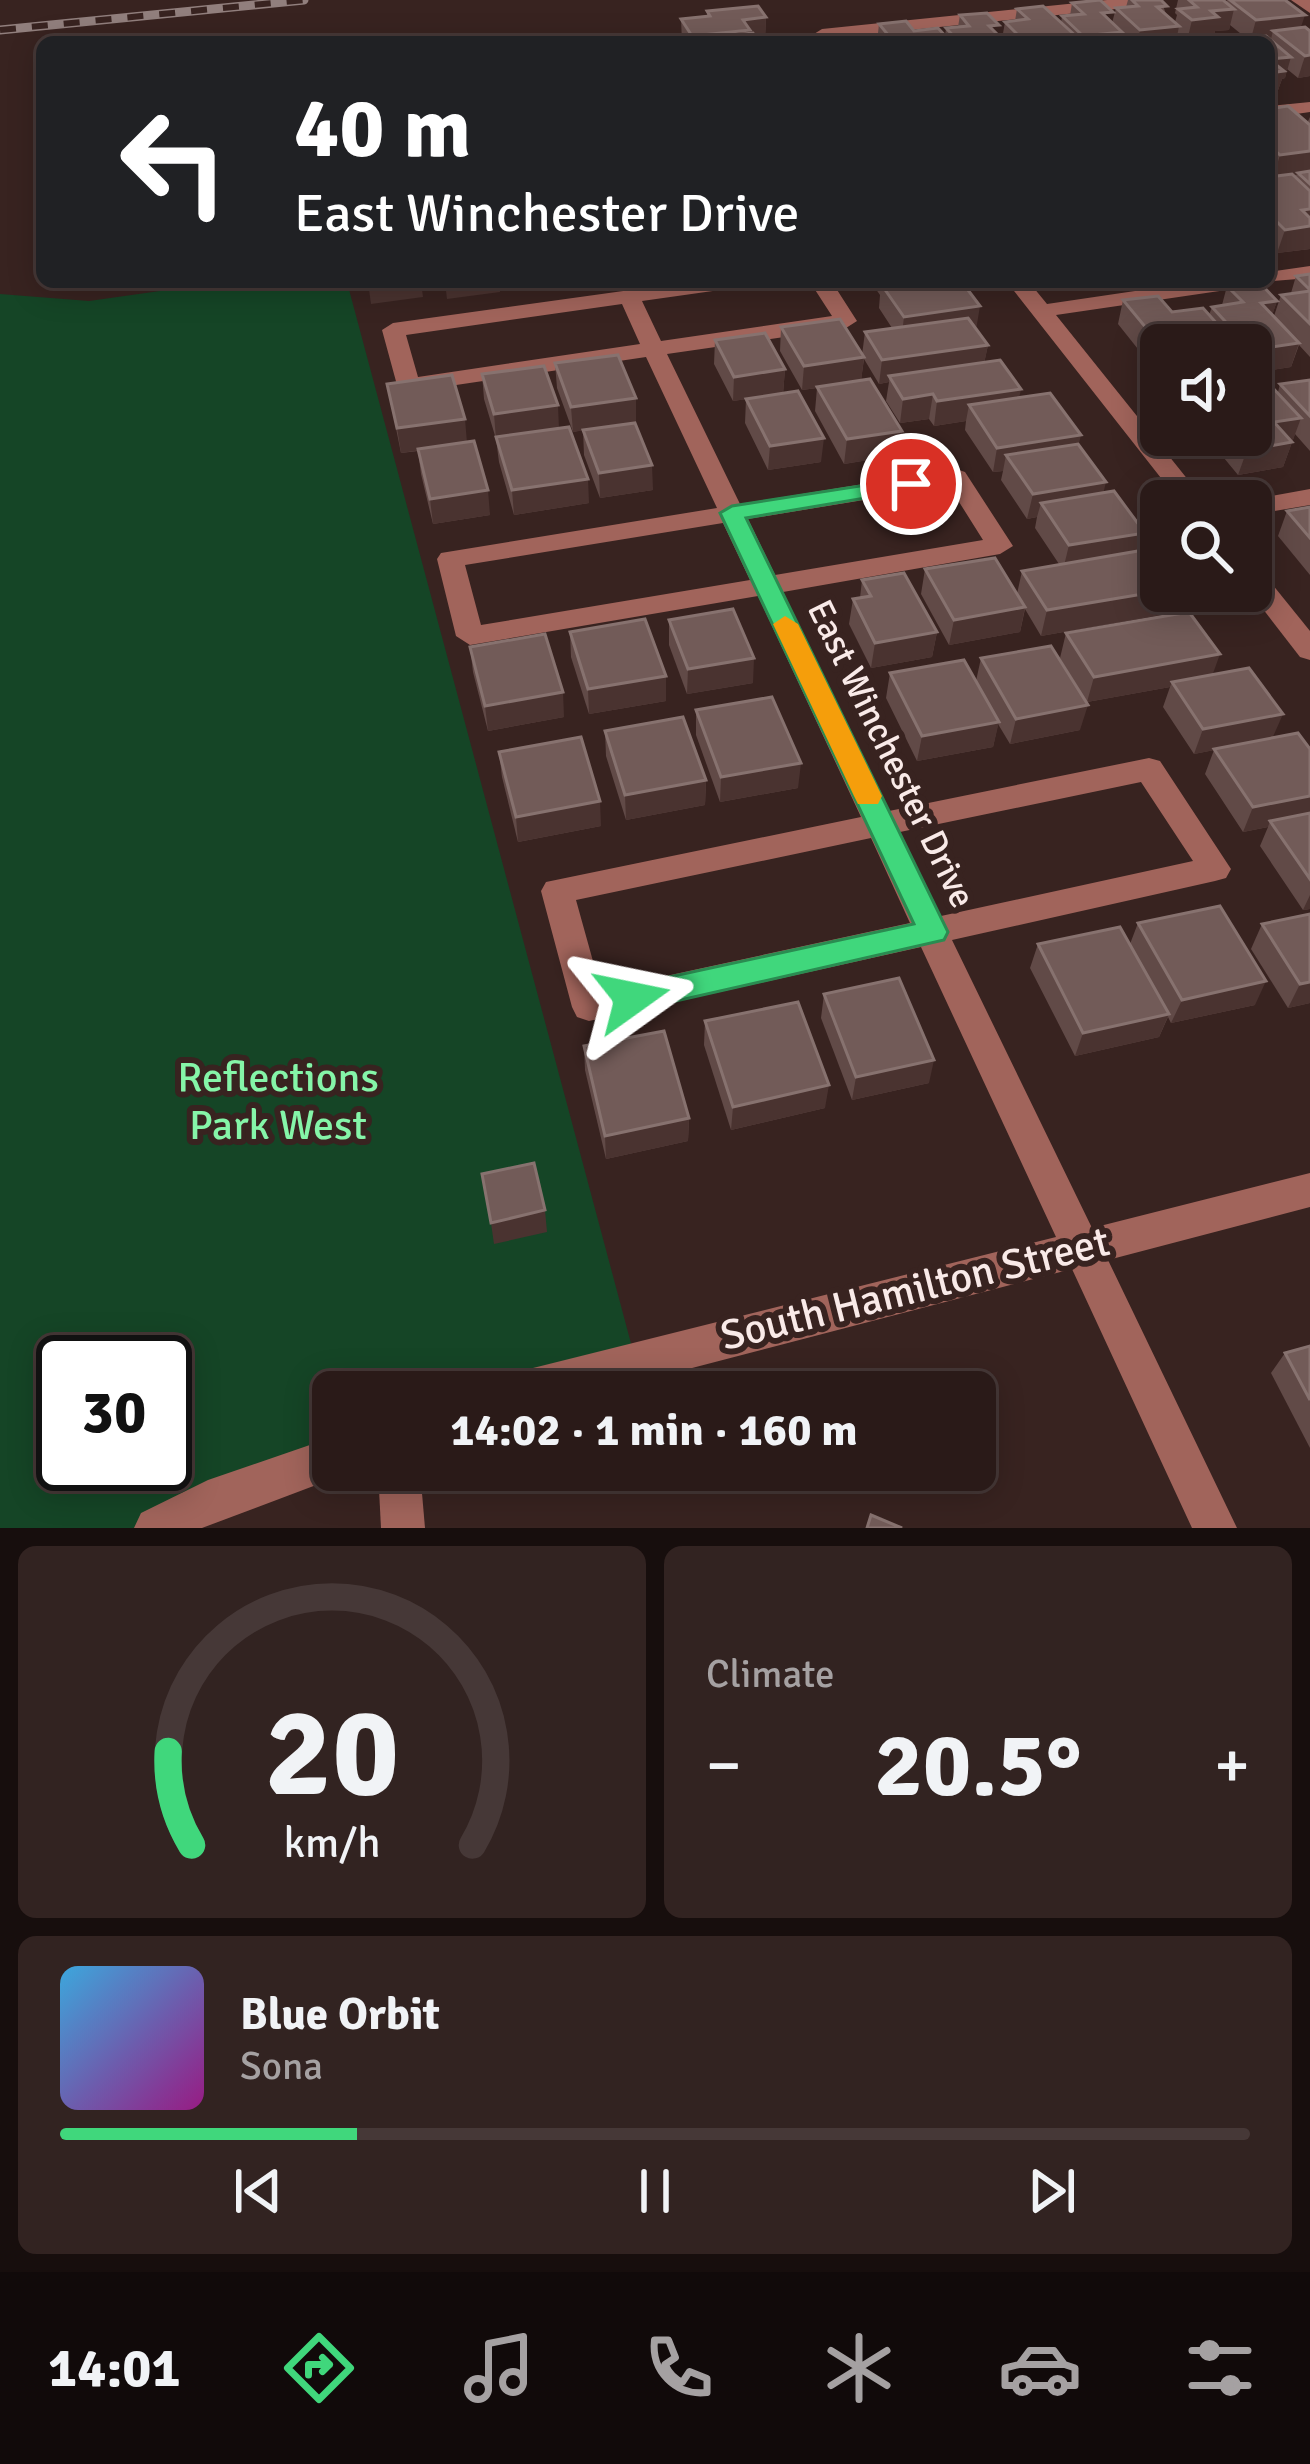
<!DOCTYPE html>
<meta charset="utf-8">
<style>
:root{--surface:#2a1a18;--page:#322321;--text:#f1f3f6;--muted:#a5a1a2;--line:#463837;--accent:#40d77c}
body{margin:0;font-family:Signika,sans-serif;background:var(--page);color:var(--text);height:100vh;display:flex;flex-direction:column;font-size:45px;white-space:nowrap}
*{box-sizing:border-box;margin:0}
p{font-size:39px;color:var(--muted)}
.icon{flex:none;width:66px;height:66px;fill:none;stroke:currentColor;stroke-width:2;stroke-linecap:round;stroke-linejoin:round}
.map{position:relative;height:1528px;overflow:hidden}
.details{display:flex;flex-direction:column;gap:18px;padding:18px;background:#170e0d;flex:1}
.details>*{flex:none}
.guide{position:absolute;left:36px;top:36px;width:1239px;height:252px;border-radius:18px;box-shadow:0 6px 30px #0003,0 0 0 3px var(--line);background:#202124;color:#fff;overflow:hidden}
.buttons{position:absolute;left:1140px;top:324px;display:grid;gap:24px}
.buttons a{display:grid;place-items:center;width:132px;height:132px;border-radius:18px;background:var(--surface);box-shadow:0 6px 30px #0003,0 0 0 3px var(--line);font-size:60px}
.speed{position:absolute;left:36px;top:1335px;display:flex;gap:24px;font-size:60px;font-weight:700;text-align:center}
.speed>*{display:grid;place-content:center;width:156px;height:156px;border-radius:50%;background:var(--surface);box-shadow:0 6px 30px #0003,0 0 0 3px var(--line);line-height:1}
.speed .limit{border:6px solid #111;border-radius:18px;background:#fff;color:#111}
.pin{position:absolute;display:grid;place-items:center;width:102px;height:102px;color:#fff;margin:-51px;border:6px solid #fff;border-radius:50%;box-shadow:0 3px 12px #0007}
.me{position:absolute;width:132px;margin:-66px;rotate:78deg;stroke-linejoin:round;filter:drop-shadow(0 0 9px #0008)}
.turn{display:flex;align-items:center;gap:42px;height:252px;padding:0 60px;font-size:54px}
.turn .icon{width:156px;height:156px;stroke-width:2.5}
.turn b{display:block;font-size:84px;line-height:102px}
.big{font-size:90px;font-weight:700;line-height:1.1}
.details .tile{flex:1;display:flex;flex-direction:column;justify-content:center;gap:18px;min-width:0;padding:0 42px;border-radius:18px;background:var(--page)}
.details .dial{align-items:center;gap:0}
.dial svg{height:312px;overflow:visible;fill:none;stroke:var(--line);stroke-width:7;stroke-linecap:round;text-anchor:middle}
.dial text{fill:var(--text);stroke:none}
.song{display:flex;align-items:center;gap:36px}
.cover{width:144px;height:144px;border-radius:18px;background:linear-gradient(135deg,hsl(200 70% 55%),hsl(310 70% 35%))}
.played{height:12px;border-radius:6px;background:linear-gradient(90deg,var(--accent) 25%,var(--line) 25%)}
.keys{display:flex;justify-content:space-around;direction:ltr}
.heat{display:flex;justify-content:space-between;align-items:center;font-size:66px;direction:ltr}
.details .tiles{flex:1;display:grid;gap:18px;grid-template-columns:1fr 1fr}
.tile:last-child{grid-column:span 2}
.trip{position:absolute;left:312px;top:1371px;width:684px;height:120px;border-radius:18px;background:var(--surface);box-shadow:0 6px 30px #0003,0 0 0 3px var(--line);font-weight:700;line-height:120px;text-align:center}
.tabs{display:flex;height:192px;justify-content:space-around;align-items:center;background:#110a0a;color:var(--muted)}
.tabs .icon{width:84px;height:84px}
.tabs .active{color:var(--accent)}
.tabs b{font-size:54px;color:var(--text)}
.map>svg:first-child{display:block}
.green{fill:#154526;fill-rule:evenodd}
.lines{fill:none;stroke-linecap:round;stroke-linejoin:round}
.minor{fill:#a1645b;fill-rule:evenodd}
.rail-casing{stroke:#917f7d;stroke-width:9}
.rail{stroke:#382320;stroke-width:6;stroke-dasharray:16;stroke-linecap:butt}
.wall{fill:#614a47}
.shaded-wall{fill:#4a3330}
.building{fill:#725b58;stroke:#87726f;stroke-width:3}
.route{fill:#40d77c;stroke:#2a8c51;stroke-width:3}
.slow{fill:#f59e0b}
.labels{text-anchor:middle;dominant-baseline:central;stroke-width:12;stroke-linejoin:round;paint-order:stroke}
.street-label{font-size:36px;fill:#f9eae8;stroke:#382320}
.near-park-label{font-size:42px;fill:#85f5a8;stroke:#382320}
.near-street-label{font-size:42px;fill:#f9eae8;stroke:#382320}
</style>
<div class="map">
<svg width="1310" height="1528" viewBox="0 0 1310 1528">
<rect width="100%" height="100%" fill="#382320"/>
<path class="green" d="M224,282H347L636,1362L521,1392H333V1458L156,1528H0V294L89,301ZM63,1362H165V1464H63Z"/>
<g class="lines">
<g class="minor">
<polygon points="1107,0 1163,0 1155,5 822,39 814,34 822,29"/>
<polygon points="1291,0 1310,0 1310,13"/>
<polygon points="1310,102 1310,112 1269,118 1269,106"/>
<polygon points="1310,266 1310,278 1261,282 1269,282 1269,272"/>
<path d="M688,282H745L734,288L642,301L661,341L832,316L810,282H832L857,321L846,328L667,354L740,504L956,469L965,472L1013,546L1000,554L783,592L889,811L1149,758L1160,761L1231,869L1226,878L1215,881L952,940L1092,1228L1310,1173V1207L1108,1260L1237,1528H1192L1072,1269L600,1392H500L506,1377L521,1371L1056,1237L921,947L589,1021L577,1017L572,1007L541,891L546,882L861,817L758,596L470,645L456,636L437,559L441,553L717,508L646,357L409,392L397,385L382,330L393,323ZM622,304L640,344L418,377L406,335ZM949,486L983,540L775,575L748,519ZM723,523L750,580L481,625L465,565ZM1141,782L1193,861L941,916L900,832ZM871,838L910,923L601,990L576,900Z"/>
<polygon points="1007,282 1029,282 1047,304 1196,282 1251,282 1240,288 1056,315 1205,501 1179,501"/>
<polygon points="1310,489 1310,505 1251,515 1251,501 1244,501"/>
<polygon points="1251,566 1260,569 1310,631 1310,660 1300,657 1249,591"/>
<polygon points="333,1437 333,1470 348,1473 202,1528 134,1528 141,1513 208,1480"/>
<polygon points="378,1470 420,1470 425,1528 381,1528"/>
</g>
<defs>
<polyline id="rail" points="0,30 304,0"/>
</defs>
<use href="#rail" class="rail-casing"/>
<use href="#rail" class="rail"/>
</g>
<g class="wall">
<polygon points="1128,0 1161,0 1166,14 1175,22 1177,15 1175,13 1178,0 1223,0 1226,2 1227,0 1285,0 1301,28 1310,31 1310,76 1298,78 1287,69 1285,78 1282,79 1277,93 1269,42 1226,42 1227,40 1246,38 1230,25 1229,30 1215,31 1213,38 1187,41 1178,33 1176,42 1125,42 1121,38 1120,42 877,42 879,24 945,36 946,28 958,27 960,15 998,35 1002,39 1005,22 1015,21 1017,9 1061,23 1062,16 1070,16 1072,3 1112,23 1116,8 1126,7"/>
<polygon points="707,11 766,17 765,39 757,39 759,42 682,42 681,19 707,17"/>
<polygon points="1269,109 1307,123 1310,117 1310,249 1277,253 1269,244 1269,177 1272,176 1269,174"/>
<polygon points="1310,274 1310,357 1299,345 1291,367 1259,372 1278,392 1280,384 1310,380 1310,451 1295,434 1283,467 1238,475 1205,435 1251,435 1251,345 1161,345 1161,378 1118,324 1123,300 1172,312 1209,315 1212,307 1222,305 1227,286 1277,301 1272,315 1274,316 1281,295 1291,293 1296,276"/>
<polygon points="871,282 962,282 976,329 988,345 984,363 1019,398 1079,444 1104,493 1145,533 1139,551 1161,591 1172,591 1164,614 1041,636 1025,609 1020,632 949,645 921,594 925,569 1017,594 1022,571 1059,564 1035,528 1037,517 1027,519 1001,480 1003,471 993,472 965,430 966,421 934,426 929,419 900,423 886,401 889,382 879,384 864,359 861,380 902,431 898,455 844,464 815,411 817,388 802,390 780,351 781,327 862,355 865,332 892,328 879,308 880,295"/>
<polygon points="715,340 785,369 783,394 821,462 768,470 745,423 746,399 733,401 714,364"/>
<polygon points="555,363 636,398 636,422 635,423 653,490 600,498 584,455 583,430 573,432 557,388"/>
<polygon points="482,374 559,428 589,503 514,515 499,462 496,439 484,399"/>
<polygon points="387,384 467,442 490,515 433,524 421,474 418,451 401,453"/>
<polygon points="1310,507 1310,575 1278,536 1287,511"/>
<polygon points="862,580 937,632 932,657 871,668 849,624 853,599 860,598"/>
<polygon points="669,620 753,683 687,694 669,645"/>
<polygon points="570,632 666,701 589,714 571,657"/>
<polygon points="1066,633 1212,675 1273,738 1310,749 1310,909 1303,910 1260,846 1268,827 1243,832 1205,774 1214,750 1194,754 1163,707 1170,687 1087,702 1060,658"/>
<polygon points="470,647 564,717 488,731 473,672"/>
<polygon points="981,658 1080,730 1010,744 998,724 993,747 917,761 886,698 890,673 976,681"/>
<polygon points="696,710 798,788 720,802 696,735"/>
<polygon points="605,731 706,780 705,805 626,820 606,756"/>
<polygon points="499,752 601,826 518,842 502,777"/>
<polygon points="1310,914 1310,1003 1288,1008 1251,949 1262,924"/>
<polygon points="1138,923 1255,1005 1171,1023 1168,1017 1159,1037 1075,1056 1030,968 1038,944 1130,944"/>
<polygon points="824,994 929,1083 852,1100 821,1018"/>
<polygon points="705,1021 825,1108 731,1130 704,1045"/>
<polygon points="584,1046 689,1118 688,1141 606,1159 585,1070"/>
<polygon points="1310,1346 1310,1448 1271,1373 1285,1353"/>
</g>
<g class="shaded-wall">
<polygon points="1234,9 1229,30 1215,31 1213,38 1187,41 1192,20 1211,11"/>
<polygon points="1305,15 1298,36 1273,31 1271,39 1250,42 1256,20"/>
<polygon points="766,17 765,39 750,40 702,38 702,42 692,42 692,36 743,20"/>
<polygon points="1179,26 1176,42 1137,42 1140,30"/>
<polygon points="1122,32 1120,42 1082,42 1083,36"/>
<polygon points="1310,55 1310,76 1298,78 1305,56"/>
<polygon points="1291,57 1285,78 1282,79 1277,93 1269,94 1269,59"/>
<polygon points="1310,151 1310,173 1273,178 1280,155"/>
<polygon points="1310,209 1310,249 1277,253 1285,230 1302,210"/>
<polygon points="368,282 421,282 423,297 371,304"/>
<polygon points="445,282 499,282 500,292 447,299"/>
<polygon points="509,282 545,282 509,286"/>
<polygon points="1277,301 1269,325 1261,303"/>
<polygon points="980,306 976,330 901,341 904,317"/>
<polygon points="1299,343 1291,367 1251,373 1252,350"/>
<polygon points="988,345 983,369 889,376 889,382 879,384 882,360"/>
<polygon points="864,357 861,382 802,390 804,366"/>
<polygon points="785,369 783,394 733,401 734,377"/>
<polygon points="1021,389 1016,414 969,405 966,421 934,426 937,401"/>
<polygon points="933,394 929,419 900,423 903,399"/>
<polygon points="636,398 636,422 573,432 571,407"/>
<polygon points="558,405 559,430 496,439 494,414"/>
<polygon points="1301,418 1283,467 1238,475 1247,450 1274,422"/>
<polygon points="465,419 467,443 401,453 397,428"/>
<polygon points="902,431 898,455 844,464 847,439"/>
<polygon points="1081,435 1075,460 1006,455 1003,471 993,472 997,448"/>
<polygon points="824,438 821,462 768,470 770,446"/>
<polygon points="652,465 653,490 600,498 599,473"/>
<polygon points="588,479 589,503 514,515 512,490"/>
<polygon points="1106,482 1100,507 1041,503 1037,517 1027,519 1033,494"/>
<polygon points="488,490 490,515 433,524 430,499"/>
<polygon points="1145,533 1137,558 1063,570 1069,545"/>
<polygon points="1161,591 1172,591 1164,614 1041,636 1047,610"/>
<polygon points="1025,607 1020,632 949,645 954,620"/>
<polygon points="937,632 932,657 871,668 875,643"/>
<polygon points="1220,654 1211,679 1172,682 1170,687 1087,702 1094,677"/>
<polygon points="754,658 753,683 687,694 688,669"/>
<polygon points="666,676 666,701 589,714 588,689"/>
<polygon points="563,692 564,717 488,731 485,706"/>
<polygon points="1088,705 1080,730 1010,744 1016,719"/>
<polygon points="1283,714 1272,739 1194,754 1203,729"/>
<polygon points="999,722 993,747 917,761 922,736"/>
<polygon points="801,763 798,788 720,802 721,777"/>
<polygon points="706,780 705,805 626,820 625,795"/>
<polygon points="1310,796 1310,818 1270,821 1268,827 1243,832 1253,807"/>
<polygon points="600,801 601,826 518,842 516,817"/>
<polygon points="1310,895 1310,909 1303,910"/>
<polygon points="1266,981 1255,1005 1171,1023 1182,1000"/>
<polygon points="1310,982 1310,1003 1288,1008 1300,984"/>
<polygon points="1169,1014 1159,1037 1075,1056 1083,1033"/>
<polygon points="934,1060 929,1083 852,1100 856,1077"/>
<polygon points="829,1085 825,1108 731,1130 733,1107"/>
<polygon points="689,1118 688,1141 606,1159 605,1136"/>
<polygon points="545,1210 547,1232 494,1244 491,1223"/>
</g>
<g class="building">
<polygon points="1100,0 1113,12 1102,13 1122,32 1083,36 1062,16 1084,14 1072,3"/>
<polygon points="1132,0 1161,0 1167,6 1157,7 1179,26 1140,30 1116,8 1138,6"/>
<polygon points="1189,0 1223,0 1234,9 1211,11 1218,17 1192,20 1178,9 1197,7"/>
<polygon points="1230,0 1285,0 1305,15 1256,20"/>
<polygon points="758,6 766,17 743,20 750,30 692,36 681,19 710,16 707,11"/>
<polygon points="1043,6 1080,40 1025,42 1005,22 1028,19 1017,9"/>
<polygon points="987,13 999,25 989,26 1005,42 959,42 946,28 969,26 960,15"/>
<polygon points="906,21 914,31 938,28 951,42 894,42 879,24"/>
<polygon points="1305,27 1310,31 1310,55 1305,56 1273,31"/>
<polygon points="753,33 759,42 704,42 702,38"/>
<polygon points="1266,36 1291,57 1269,59 1269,42 1229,42 1227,40"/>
<polygon points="1269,59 1284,71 1269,73"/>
<polygon points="1288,106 1310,125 1310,151 1280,155 1269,145 1269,123 1273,122 1269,118 1269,109"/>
<polygon points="1310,171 1310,184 1298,173"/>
<polygon points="1292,174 1310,191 1310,209 1302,210 1310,218 1310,226 1285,230 1269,214 1269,177"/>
<polygon points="1310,274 1310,290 1296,276"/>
<polygon points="896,282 962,282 980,306 904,317 881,284"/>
<polygon points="1259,282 1277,301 1261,303 1299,343 1252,350 1251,345 1247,345 1212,307 1243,302 1227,286"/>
<polygon points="1310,291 1310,324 1281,295"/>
<polygon points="1158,296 1172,312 1203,308 1236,345 1161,346 1123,300"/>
<polygon points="968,318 988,345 882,360 865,332"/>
<polygon points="840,319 864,357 804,366 781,327"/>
<polygon points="765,333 785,369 734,377 715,340"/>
<polygon points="618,355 636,398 571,407 555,363"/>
<polygon points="1000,360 1021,389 937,401 933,394 903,399 889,376"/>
<polygon points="544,366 558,405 494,414 482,374"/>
<polygon points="1257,371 1301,418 1274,422 1292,442 1247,450 1234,435 1251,435 1251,372"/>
<polygon points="452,375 465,419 397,428 387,384"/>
<polygon points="870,379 902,431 847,439 817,387"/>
<polygon points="1310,380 1310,416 1280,384"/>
<polygon points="798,391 824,438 770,446 746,399"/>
<polygon points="1050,393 1081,435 997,448 969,405"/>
<polygon points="635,423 652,465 599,473 583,430"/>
<polygon points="569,427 588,479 512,490 496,437"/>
<polygon points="474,441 488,490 430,499 418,449"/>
<polygon points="1078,444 1106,482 1033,494 1006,455"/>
<polygon points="1114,491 1145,533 1069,545 1041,503"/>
<polygon points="1310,507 1310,538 1287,511"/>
<polygon points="1144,550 1161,573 1161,591 1047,610 1022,571"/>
<polygon points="995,558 1025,607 954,620 925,569"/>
<polygon points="904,573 937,632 875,643 853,599 871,596 862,580"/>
<polygon points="733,609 754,658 688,669 669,620"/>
<polygon points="1189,612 1220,654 1094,677 1066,633"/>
<polygon points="645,619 666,676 588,689 570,632"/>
<polygon points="545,634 563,692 485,706 470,647"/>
<polygon points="1051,646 1088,705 1016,719 981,658"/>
<polygon points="964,660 999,722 922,736 890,673"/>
<polygon points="1249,668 1283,714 1203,729 1172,682"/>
<polygon points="772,697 801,763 721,777 696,710"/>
<polygon points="683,717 706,780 625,795 605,731"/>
<polygon points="1298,733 1310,749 1310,796 1253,807 1214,749"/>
<polygon points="581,737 600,801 516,817 499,752"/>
<polygon points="1310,813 1310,879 1270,821"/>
<polygon points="1220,906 1266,981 1182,1000 1138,923"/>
<polygon points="1310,914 1310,982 1300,984 1262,924"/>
<polygon points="1120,927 1169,1014 1083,1033 1038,944"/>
<polygon points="899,978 934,1060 856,1077 824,994"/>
<polygon points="798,1002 829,1085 733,1107 705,1021"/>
<polygon points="664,1031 689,1118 605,1136 584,1046"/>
<polygon points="534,1163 545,1210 491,1223 482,1174"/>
<polygon points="1310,1346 1310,1400 1285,1353"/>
<polygon points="871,1515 902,1528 867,1528"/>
</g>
<polygon class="route" points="911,478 919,480 919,489 746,518 948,932 944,940 632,1011 621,1007 617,998 621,989 632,985 914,924 720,513 732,506"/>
<polygon class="slow" points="785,616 798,624 882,796 878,804 858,804 854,796 773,624"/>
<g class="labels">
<g class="street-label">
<text transform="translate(891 754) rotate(64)">East Winchester Drive</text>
</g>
<g class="near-park-label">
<text x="278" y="1077">Reflections<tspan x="278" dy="48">Park West</tspan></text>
</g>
<g class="near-street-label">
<text transform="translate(915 1289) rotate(-14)">South Hamilton Street</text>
</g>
</g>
</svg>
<div class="buttons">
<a><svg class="icon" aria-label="sound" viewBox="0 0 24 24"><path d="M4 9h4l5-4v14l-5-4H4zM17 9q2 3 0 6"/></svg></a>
<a><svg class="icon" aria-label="search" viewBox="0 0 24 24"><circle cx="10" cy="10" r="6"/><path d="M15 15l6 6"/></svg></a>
</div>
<div class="speed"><div class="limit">30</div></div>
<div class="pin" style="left:911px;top:484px;background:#d93025"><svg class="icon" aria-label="arrive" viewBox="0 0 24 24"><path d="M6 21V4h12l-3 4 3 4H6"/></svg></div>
<svg class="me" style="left:632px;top:998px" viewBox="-20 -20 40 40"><path d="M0-17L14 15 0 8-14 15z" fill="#40d77c" stroke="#fff" stroke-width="4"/></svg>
<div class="trip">14:02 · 1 min · 160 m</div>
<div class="guide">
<div class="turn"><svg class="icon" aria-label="left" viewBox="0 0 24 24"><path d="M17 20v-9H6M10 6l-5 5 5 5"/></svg><div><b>40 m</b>East Winchester Drive</div></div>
</div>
</div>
<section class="details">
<div class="tiles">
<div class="tile dial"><svg viewBox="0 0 100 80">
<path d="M14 69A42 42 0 1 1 86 69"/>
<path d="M14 69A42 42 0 0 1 8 45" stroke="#40d77c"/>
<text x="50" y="56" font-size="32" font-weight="700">20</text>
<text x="50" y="72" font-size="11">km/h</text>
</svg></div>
<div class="tile"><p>Climate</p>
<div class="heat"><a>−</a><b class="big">20.5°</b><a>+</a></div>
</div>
<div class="tile">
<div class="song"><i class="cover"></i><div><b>Blue Orbit</b><p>Sona</p></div></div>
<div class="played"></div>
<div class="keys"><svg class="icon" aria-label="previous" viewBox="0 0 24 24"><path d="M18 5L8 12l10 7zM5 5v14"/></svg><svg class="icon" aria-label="pause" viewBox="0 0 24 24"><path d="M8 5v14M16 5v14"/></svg><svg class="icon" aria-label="next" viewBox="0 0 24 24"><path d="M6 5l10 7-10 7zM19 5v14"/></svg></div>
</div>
</div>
</section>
<nav class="tabs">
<b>14:01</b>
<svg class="icon active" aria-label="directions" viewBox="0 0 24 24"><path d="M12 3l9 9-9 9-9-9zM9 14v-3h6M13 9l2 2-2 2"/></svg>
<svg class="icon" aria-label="music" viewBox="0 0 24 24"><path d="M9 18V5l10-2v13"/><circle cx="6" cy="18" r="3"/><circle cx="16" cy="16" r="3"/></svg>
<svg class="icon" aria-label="phone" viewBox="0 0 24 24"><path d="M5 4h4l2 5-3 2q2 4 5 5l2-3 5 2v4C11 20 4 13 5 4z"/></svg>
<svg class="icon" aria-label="climate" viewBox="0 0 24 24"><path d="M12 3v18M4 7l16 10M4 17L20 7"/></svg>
<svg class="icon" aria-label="car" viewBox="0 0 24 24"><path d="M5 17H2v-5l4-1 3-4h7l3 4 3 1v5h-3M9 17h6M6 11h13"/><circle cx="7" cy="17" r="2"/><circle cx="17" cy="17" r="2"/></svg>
<svg class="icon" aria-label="filters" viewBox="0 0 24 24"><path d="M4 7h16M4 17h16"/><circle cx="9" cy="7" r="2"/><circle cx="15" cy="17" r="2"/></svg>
</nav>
